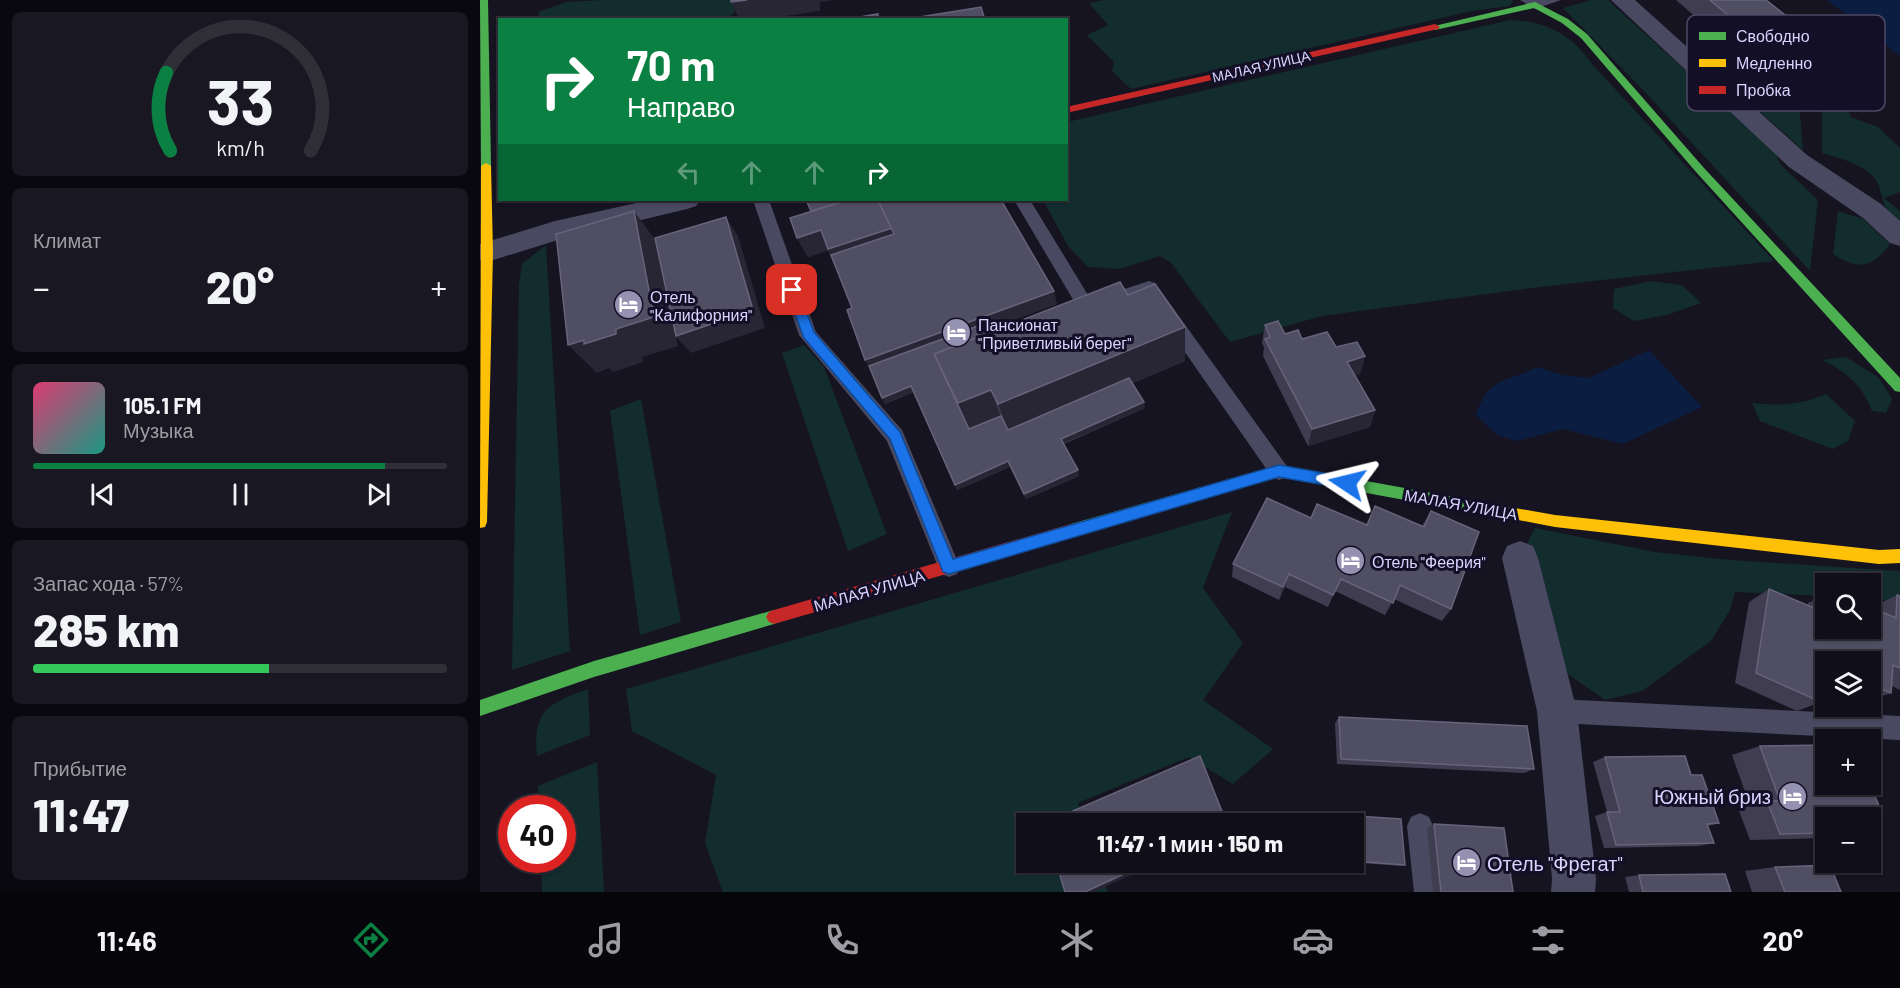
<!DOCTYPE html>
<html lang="ru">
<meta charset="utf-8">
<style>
:root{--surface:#100f19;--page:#191822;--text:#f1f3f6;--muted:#9c9ca2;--line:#302f38;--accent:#0b8043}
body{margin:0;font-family:Barlow,sans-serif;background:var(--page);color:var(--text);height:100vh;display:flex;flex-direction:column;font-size:22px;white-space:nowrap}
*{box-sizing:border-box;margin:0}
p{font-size:20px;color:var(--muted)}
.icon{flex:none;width:33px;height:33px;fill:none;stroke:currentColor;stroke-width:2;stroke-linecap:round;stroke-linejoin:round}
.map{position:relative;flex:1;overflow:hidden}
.side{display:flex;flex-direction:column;gap:12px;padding:12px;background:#09080e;width:480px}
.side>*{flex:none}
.guide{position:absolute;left:18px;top:18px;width:570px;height:183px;border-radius:0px;box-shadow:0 2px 4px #0004,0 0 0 2px var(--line);background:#0b8043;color:#fff;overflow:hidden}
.buttons{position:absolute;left:1335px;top:573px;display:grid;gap:12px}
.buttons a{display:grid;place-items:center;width:66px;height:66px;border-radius:0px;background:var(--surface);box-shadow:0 2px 4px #0004,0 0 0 2px var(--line);font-size:30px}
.speed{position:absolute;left:18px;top:795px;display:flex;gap:12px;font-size:30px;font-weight:700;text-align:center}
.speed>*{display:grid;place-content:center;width:78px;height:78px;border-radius:50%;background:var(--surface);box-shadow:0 2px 4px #0004,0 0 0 2px var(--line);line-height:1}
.speed .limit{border:9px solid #d22;background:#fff;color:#111}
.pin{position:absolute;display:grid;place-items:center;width:51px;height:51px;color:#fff;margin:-26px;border-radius:12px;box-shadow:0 3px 9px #0006}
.me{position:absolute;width:66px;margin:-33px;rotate:280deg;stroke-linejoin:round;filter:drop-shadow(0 0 4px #0008)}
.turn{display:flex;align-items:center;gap:21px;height:126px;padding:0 30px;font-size:27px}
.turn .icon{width:78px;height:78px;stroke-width:2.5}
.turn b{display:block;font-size:42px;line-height:51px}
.lanes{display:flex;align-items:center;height:57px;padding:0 30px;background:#0003;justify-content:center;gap:30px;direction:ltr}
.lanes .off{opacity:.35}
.big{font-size:45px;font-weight:800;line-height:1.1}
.side .widget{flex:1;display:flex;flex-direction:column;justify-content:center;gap:9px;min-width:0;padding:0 21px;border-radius:9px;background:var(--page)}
.side .dial{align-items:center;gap:0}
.dial svg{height:156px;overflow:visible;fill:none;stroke:var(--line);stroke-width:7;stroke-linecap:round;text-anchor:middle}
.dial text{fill:var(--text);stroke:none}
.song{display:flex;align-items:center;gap:18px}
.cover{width:72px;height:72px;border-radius:9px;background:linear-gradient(135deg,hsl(340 70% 55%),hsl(170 70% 35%))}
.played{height:6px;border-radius:3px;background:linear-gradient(90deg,var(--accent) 85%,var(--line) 85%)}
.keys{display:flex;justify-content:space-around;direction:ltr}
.heat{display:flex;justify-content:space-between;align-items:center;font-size:33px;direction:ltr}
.charge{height:9px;border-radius:4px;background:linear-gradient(90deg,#34c759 57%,var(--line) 0)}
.trip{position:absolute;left:536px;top:813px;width:348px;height:60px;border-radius:0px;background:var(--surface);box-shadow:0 2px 4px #0004,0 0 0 2px var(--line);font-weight:800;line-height:60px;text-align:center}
.tab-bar{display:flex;height:96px;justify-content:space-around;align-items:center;background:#06060a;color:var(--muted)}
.tab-bar .icon{width:42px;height:42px}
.tab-bar .active{color:var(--accent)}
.tab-bar b{font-size:27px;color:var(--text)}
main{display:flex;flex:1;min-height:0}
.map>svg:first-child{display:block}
.green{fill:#132c2d}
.water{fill:#0b1e41}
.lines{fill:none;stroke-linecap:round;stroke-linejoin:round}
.lane{fill:#4a4962;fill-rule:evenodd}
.street{fill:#4a4962;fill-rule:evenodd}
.fast{fill:#4caf50;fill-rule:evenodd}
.slow{fill:#ffc107;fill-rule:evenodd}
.jam{fill:#c62828;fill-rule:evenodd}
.wall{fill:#403d50}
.shaded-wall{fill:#282635}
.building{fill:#504e63;stroke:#66637b;stroke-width:1.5}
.route{fill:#1a73e8;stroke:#114b97;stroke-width:1.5}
.labels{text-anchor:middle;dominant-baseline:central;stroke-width:6;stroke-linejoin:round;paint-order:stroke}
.far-street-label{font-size:14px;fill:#d9d4ff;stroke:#130f26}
.poi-label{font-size:16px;fill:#d9d4ff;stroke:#130f26;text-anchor:start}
.street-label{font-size:16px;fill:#d9d4ff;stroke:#130f26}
.near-poi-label{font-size:20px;fill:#d9d4ff;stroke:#130f26;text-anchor:end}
.key{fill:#130f26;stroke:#4e4a67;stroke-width:1.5}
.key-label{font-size:16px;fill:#d9d4ff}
</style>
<main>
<section class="side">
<div class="widget dial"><svg viewBox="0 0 100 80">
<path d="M14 69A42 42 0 1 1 86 69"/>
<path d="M14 69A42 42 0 0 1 12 29" stroke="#0b8043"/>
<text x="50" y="56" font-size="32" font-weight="700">33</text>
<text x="50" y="72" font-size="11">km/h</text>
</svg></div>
<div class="widget"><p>Климат</p>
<div class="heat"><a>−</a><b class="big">20°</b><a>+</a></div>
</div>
<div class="widget">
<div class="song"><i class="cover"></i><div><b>105.1 FM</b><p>Музыка</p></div></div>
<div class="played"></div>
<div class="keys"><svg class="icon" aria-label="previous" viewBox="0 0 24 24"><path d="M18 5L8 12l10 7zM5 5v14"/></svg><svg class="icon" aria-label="pause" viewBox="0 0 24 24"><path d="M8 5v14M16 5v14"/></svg><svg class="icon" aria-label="next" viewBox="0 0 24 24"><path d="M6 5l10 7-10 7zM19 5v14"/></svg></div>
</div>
<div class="widget"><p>Запас хода · 57%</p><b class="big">285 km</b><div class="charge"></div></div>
<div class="widget"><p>Прибытие</p><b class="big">11:47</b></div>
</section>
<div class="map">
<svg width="1420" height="892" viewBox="0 0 1420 892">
<rect width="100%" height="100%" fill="#161421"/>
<g class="green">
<polygon points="122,0 255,0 255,12 247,20 60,20 58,12 86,2"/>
<polygon points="624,0 1033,0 1030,6 992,11 651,89 632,71 634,62 607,35 628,25 609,3"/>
<polygon points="1111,0 1128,0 1295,152 1300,164 1338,200 1330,271 1164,91 1083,8"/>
<path d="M1030,20C1066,21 1092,35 1112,64L1294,261L1059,287L842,316L750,342L691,263L680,256L639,269L608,267L588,246L563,200H586L587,122Z"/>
<polygon points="1318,90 1323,150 1269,102"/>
<path d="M1363,98L1371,117L1398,127L1420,148V192L1404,198L1420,211V221C1401,205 1406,208 1399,186C1392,166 1359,158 1342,153V110Z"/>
<path d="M1358,211L1383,219L1410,244C1392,268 1379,271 1353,254Z"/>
<polygon points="66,245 90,651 32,670 39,285 42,264"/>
<polygon points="1171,281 1202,285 1221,303 1187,315 1154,321 1133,308 1134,289"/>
<polygon points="324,345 344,367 407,534 368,551 302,353"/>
<path d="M1366,357L1399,378L1412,399L1406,413L1392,411C1382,385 1367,372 1342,360Z"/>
<path d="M1346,394L1375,421L1368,441L1353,449L1280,421L1272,403C1299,406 1321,405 1346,394Z"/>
<polygon points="161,399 201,622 160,635 130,411"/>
<polygon points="752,512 723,588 763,643 723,700 793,749 753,784 709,757 598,803 605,823 546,824 546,862 618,863 628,892 243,892 225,843 236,775 152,731 146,689"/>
<polygon points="1055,528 1175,552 1250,560 1420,571 1420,601 1391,599 1390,584 1346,584 1345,596 1255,592 1250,610 1231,641 1162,691 1125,700 1085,672 1051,568 1047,543"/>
<path d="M108,689L110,735L57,756C52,710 69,703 108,689Z"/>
<polygon points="117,762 124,892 62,892 61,860 82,860 82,808 59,808 58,786"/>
</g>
<g class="water">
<polygon points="1347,0 1420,0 1420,56"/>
<path d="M1169,350L1222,407L1143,444L1083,429L1037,441L1017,435L996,415C1009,375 1025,384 1057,367L1082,375L1109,378Z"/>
</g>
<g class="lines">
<g class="lane">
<polygon points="1040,0 1081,0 1055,9"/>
<polygon points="273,200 289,200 336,332 422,430 480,567 477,574 469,577 461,574 407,441 319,335"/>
<polygon points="534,200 550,200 611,300 669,281 675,283 806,465 809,471 806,477 799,480 792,477 665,295 607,315 601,313"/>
<polygon points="1077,699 1420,716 1420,740 1077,723 1069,719 1065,711 1069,703"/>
<polygon points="940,813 949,817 953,826 960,892 934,892 927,826 931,817"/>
</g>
<g class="street">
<polygon points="1131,0 1155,0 1327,155 1401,204 1420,221 1420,246 1410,243 1383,218 1309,167"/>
<polygon points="170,200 220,200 216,206 207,209 78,240 7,262 0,260 0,244 75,221"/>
<polygon points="1040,541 1053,546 1058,558 1097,711 1116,879 1115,892 1071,892 1072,879 1057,711 1022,558 1027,546"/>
</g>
<g class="fast">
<polygon points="0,0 8,0 11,166 6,169 1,166"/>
<polygon points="1055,2 1088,19 1107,34 1224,168 1420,378 1420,392 1415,391 1216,172 1101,38 1082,23 1054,8 955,30 950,27"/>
<polygon points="799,465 1012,504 1017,506 1019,510 1017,514 1012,516 799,477 591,538 586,536 584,531 586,526 591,524"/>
<polygon points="294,610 299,612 302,617 299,622 294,624 114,677 0,716 0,700 114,661"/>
</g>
<g class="slow">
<polygon points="6,163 11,166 13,252 7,522 5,527 0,528 1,166"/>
<polygon points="1012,504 1075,515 1399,550 1420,549 1420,563 1399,564 1075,527 1007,514 1005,510 1007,506"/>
</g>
<g class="jam">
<polygon points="955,24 960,27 958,29 586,113 586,107"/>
<polygon points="591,524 596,526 598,531 596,536 591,538 294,624 289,622 286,617 289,612 294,610"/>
</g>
</g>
<g class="wall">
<polygon points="1196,0 1286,0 1357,56 1343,76 1295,86"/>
<polygon points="317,238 577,304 517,326 519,329 648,295 705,327 705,361 653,383 665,408 584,444 598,470 599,476 546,499 530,467 477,490 434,392 405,404 372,308 348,250 328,257"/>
<polygon points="785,325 805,334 856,347 885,356 880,374 875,375 895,410 890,427 828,446 783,356 784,347 782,343"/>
<polygon points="951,511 971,609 962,621 914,599 905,615 855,591 848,607 805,587 799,600 752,577 753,564 831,518 887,525 942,526"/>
<polygon points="1289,589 1328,605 1328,603 1346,594 1346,628 1392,608 1392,607 1417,595 1420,596 1420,690 1412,686 1411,693 1390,700 1390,662 1346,662 1346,685 1343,684 1341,702 1317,711 1255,683 1269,602"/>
<polygon points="859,717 1054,769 1044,773 857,764 855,723"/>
<polygon points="1280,746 1402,813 1392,815 1399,832 1390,833 1390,818 1346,818 1346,838 1270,840 1258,808 1270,806 1252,755"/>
<polygon points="1125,757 1239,823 1228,826 1234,843 1219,846 1124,848 1115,816 1127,812 1113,762"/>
<polygon points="861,815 921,819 925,865 922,866 867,862 873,862 873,824 859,824 859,817"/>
<polygon points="954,824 1033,892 953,892 947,828"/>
<polygon points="1295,867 1361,892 1272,892 1265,871"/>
<polygon points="1159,875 1251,892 1149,892 1145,877"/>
</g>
<g class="shaded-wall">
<polygon points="267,0 355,0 340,2 340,11 278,20 260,20 251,2"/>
<polygon points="1357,56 1343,76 1295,86 1309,66"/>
<polygon points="154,211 177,242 246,217 258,236 285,328 211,353 196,337 198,346 162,357 163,362 133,372 129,368 117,373 88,345 136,329"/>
<polygon points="412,228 420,247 358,268 348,250 328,257 317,238 340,230"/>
<polygon points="574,291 577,304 392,372 385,360"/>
<polygon points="705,327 705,361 530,435 518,404"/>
<polygon points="885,356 880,374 862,379 867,362"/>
<polygon points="431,386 434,392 405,404 402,398"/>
<polygon points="511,390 523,422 491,435 478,403"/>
<polygon points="664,402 665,408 582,444 581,439"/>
<polygon points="895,410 890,427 828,446 832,429"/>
<polygon points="528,461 530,467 477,490 475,485"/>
<polygon points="598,470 599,476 546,499 544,494"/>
<polygon points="809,574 805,587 799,600 803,587"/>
<polygon points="670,862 679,862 614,892 605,892"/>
</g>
<g class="building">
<polygon points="251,0 267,0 251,2"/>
<polygon points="1230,0 1286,0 1357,56 1309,66"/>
<polygon points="501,7 505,20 421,20"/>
<polygon points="398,14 398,20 362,20"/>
<polygon points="326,200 368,200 331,211"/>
<polygon points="368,200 398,200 412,228 348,249 341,230 317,238 310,218"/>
<polygon points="398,200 521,200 574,291 385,360 367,310 372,308 351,255 414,234"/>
<polygon points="154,211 174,317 136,329 136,334 104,344 104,340 88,345 76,234"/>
<polygon points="246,217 273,310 196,336 175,238"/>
<polygon points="640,282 648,295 675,284 705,327 518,404 511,390 478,403 454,354"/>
<polygon points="514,320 519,329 454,354 489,429 521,416 528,430 649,378 664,402 581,439 598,470 544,494 528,461 475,485 431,386 402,398 389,366"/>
<polygon points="798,321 805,334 818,330 822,339 847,332 856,347 877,342 885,356 867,362 895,410 832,429 785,339 790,337 785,325"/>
<polygon points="787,498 831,518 837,504 887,525 895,506 944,527 951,511 999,532 971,609 920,585 913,603 861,579 853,595 809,574 803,587 753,564"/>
<polygon points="1289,589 1346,613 1346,628 1390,628 1390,607 1416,618 1417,595 1420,596 1420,668 1413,665 1411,693 1390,684 1390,662 1346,662 1341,702 1276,673"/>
<polygon points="859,717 1047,726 1054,769 861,759"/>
<polygon points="1346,745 1346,784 1390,784 1402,813 1391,813 1399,832 1390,832 1390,818 1346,818 1346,833 1300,834 1287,801 1300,801 1280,746"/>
<polygon points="720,756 747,824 565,824 565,823"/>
<polygon points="1205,756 1211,775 1222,775 1239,823 1227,824 1234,843 1136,845 1127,812 1140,812 1125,757"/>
<polygon points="861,815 921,819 925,865 873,861 873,824 861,824"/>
<polygon points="954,824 1024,828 1033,892 961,892"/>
<polygon points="576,862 670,862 605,892 585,892"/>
<polygon points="1350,865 1361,892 1305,892 1295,867"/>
<polygon points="1245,874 1251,892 1163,892 1159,875"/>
</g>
<polygon class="route" points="312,285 318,290 334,332 420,432 473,559 799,465 867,477 874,483 867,489 799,477 469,574 463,572 461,567 410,439 324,338 306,290"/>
<defs>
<symbol id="hotel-disc" viewBox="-11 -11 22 22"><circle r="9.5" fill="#9591b1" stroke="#130f26"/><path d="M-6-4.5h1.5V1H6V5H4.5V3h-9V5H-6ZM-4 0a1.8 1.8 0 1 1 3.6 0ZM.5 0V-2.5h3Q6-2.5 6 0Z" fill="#fff"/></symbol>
</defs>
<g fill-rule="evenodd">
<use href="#hotel-disc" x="132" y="288" width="33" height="33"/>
<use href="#hotel-disc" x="460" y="316" width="33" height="33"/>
<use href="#hotel-disc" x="854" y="544" width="33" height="33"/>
<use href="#hotel-disc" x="1296" y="780" width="33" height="33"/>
<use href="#hotel-disc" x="970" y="846" width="33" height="33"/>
</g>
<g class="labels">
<g class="far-street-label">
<text transform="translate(781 66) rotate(-13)">МАЛАЯ УЛИЦА</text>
</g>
<g class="poi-label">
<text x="170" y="296">Отель<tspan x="170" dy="18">"Калифорния"</tspan></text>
<text x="498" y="324">Пансионат<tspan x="498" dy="18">"Приветливый берег"</tspan></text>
<text x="892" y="561">Отель "Феерия"</text>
</g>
<g class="street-label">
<text transform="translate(981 504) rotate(10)">МАЛАЯ УЛИЦА</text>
<text transform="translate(389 590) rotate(-16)">МАЛАЯ УЛИЦА</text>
</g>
<g class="near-poi-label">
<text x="1291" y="796">Южный бриз</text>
<text x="1007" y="863" text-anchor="start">Отель "Фрегат"</text>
</g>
</g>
<rect x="1207" y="15" width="198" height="96" rx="9" class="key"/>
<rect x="1219" y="32" width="27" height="8" fill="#4caf50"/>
<rect x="1219" y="59" width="27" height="8" fill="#ffc107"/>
<rect x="1219" y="86" width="27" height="8" fill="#c62828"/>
<g class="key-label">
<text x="1256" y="42">Свободно</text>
<text x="1256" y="69">Медленно</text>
<text x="1256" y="96">Пробка</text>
</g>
</svg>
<div class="buttons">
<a><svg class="icon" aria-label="search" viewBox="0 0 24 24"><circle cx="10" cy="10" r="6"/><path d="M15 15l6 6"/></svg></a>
<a><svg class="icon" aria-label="layers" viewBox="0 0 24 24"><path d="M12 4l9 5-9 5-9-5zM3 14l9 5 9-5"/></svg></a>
<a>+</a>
<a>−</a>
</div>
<div class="speed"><div class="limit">40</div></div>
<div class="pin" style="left:312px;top:290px;background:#d93025"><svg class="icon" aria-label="arrive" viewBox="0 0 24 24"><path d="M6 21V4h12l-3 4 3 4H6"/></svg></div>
<svg class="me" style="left:867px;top:483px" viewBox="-20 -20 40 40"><path d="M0-17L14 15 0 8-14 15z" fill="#1a73e8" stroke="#fff" stroke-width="4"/></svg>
<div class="trip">11:47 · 1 мин · 150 m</div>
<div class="guide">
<div class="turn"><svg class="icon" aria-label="right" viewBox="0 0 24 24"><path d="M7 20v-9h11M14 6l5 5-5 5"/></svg><div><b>70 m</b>Направо</div></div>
<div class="lanes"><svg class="icon off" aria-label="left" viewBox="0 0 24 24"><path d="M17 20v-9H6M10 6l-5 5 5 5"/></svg><svg class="icon off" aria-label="ahead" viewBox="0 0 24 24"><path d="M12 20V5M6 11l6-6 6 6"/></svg><svg class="icon off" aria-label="ahead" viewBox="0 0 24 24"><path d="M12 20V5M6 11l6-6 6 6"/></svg><svg class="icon" aria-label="right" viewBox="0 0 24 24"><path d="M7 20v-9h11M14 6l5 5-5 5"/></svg></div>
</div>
</div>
</main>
<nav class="tab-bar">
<b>11:46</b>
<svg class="icon active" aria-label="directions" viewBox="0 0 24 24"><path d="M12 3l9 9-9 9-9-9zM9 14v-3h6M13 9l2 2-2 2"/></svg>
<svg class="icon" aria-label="music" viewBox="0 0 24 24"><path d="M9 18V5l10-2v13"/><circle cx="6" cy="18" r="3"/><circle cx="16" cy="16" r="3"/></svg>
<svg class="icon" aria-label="phone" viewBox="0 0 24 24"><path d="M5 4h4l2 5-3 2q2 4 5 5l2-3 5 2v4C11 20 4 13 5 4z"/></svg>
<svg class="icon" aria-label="climate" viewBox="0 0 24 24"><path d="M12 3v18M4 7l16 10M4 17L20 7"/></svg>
<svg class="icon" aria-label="car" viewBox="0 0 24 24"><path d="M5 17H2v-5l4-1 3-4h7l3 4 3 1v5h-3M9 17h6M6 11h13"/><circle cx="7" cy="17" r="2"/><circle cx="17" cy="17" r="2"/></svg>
<svg class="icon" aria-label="filters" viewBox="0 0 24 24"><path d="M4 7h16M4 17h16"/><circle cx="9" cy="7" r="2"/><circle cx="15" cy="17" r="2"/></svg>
<b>20°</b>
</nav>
